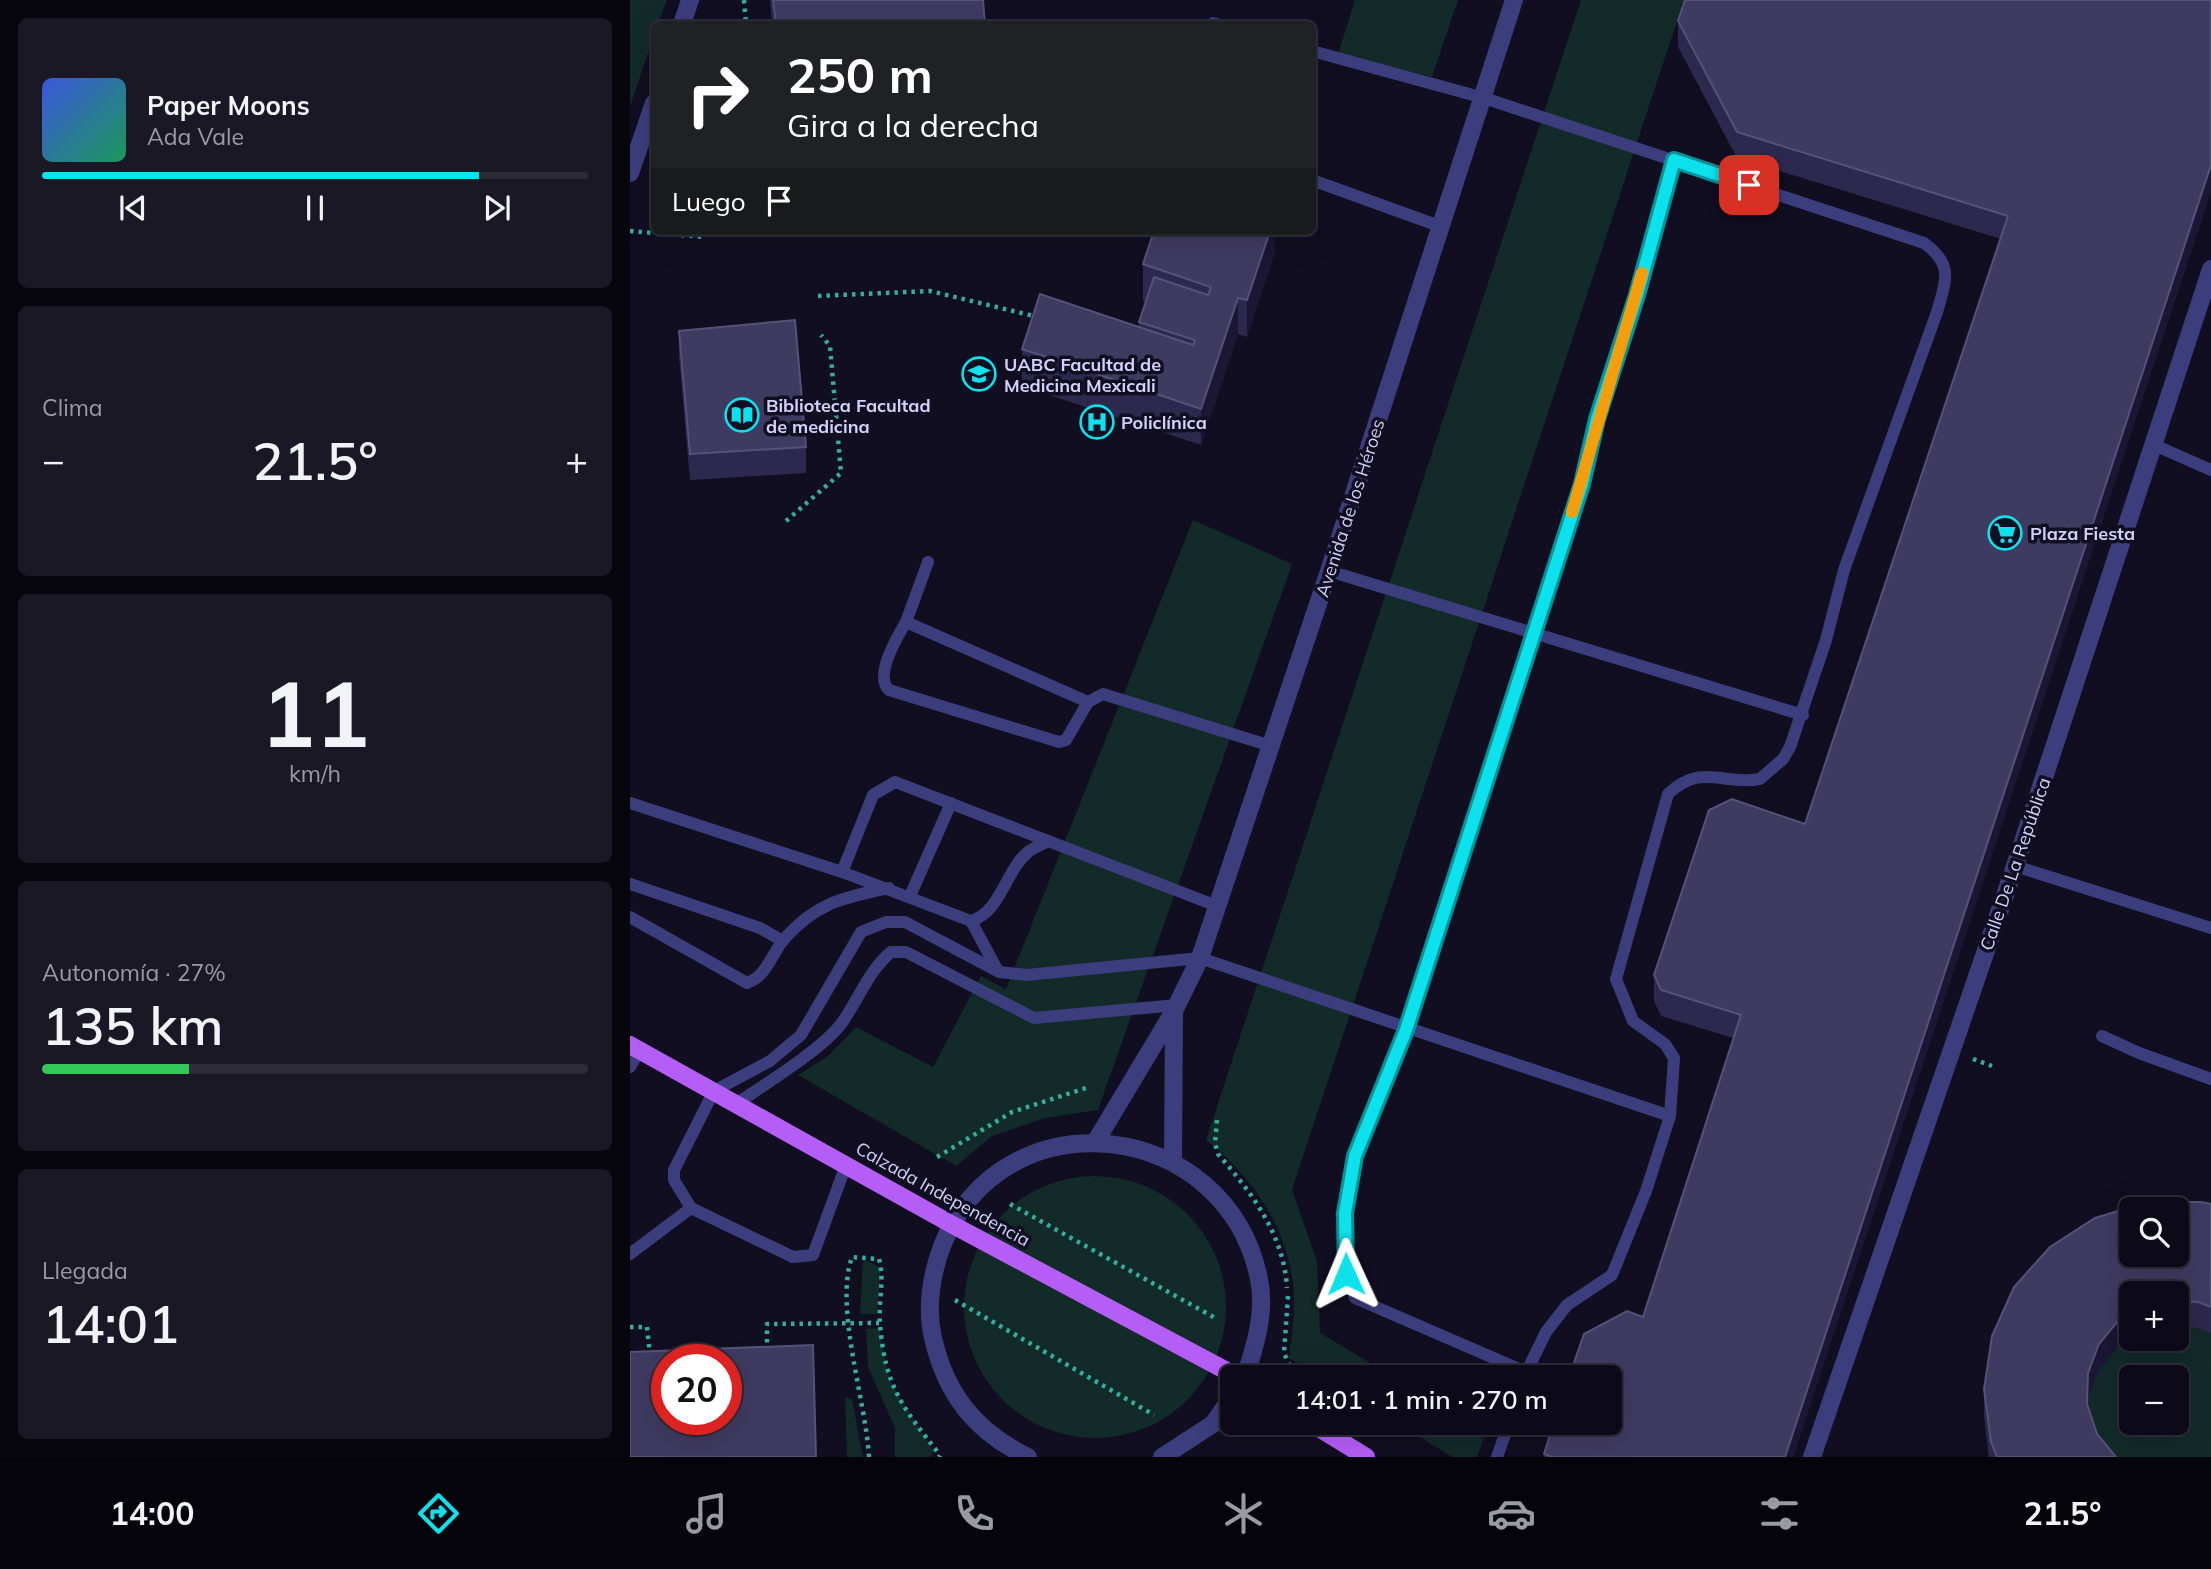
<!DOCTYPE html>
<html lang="es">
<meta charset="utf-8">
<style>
:root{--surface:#0c0a18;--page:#1a1825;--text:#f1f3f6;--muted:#9a9aa2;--line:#2c2b37;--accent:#0de2ec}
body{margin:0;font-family:Mulish,sans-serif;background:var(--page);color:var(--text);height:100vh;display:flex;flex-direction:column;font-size:26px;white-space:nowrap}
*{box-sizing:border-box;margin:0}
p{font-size:23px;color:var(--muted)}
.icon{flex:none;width:38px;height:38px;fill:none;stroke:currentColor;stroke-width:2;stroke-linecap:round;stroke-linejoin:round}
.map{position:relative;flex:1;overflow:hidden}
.panel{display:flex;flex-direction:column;gap:18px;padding:18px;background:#07060d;width:630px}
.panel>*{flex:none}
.banner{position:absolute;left:21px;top:21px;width:665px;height:214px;border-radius:10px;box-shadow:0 7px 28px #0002,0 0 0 2px var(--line);background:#202124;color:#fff;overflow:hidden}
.tools{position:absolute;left:1489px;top:1197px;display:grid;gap:14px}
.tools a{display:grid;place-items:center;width:70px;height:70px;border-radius:10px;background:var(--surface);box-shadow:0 7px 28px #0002,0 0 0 2px var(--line);font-size:35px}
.speed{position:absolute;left:21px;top:1344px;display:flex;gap:14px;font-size:35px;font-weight:700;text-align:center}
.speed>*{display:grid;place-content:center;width:91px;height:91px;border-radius:50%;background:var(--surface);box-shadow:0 7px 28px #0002,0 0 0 2px var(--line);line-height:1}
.speed .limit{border:10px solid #d22;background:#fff;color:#111}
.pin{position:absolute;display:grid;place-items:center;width:60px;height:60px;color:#fff;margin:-30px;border-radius:14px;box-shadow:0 4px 10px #0006}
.me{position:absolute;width:77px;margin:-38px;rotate:359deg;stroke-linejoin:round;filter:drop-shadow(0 0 5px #0008)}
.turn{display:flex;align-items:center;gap:24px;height:147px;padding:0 21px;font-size:32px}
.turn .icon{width:91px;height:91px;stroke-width:2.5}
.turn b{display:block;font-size:49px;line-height:60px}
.then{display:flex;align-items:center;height:66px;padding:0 21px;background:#0003;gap:14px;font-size:26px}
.big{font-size:52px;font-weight:600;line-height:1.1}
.panel .card{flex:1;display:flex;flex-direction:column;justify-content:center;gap:10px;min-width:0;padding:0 24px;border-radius:10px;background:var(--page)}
.panel .dial{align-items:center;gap:0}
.dial b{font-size:91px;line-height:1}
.song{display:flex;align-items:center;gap:21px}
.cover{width:84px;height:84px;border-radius:10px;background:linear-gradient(135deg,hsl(230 70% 55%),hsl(150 70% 35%))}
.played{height:7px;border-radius:4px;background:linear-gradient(90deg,var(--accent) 80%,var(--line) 80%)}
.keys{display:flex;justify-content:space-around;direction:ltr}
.heat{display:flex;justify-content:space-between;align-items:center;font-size:38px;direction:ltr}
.charge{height:10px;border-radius:5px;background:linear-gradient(90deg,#34c759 27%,var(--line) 0)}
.trip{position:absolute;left:590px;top:1365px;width:402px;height:70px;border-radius:10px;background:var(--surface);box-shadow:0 7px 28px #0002,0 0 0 2px var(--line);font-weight:600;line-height:70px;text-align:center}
.tab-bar{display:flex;height:112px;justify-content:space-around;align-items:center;background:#05040a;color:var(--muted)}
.tab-bar .icon{width:49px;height:49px}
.tab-bar .on{color:var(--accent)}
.tab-bar b{font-size:32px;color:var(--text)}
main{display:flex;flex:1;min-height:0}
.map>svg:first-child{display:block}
.green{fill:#122a28;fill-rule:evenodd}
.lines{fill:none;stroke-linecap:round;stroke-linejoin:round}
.path{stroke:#35ac9e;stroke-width:4.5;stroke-dasharray:3.5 5;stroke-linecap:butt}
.service{stroke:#3c3d7d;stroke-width:12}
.minor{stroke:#3c3d7d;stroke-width:18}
.primary{stroke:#b45ef6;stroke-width:18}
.wall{fill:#2d284d}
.shaded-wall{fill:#1a1633}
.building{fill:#3f3a60;stroke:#565178;stroke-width:2;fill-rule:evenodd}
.route-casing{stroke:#089399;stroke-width:18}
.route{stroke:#0de2ec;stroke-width:12}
.slow{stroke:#f59e0b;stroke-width:12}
.labels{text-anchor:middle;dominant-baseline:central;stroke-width:7;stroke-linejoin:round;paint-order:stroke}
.poi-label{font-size:18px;font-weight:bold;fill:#d3d0fc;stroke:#100e20;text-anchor:start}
.street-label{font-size:18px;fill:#d3d0fc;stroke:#100e20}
</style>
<main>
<section class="panel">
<div class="card">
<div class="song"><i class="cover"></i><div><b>Paper Moons</b><p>Ada Vale</p></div></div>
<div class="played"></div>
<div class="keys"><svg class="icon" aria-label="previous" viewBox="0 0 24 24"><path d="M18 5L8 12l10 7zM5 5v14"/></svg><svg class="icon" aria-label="pause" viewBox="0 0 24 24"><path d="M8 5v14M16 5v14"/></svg><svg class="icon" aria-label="next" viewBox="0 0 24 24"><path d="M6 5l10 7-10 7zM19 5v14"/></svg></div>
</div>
<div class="card"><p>Clima</p>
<div class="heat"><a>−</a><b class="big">21.5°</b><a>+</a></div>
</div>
<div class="card dial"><b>11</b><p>km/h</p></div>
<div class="card"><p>Autonomía · 27%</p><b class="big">135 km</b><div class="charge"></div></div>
<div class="card"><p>Llegada</p><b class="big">14:01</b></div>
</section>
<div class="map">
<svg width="1581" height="1457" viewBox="0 0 1581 1457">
<rect width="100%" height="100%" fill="#100e20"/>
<g class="green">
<polygon points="0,0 37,0 28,24 24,24 24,35 0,107"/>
<polygon points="725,0 828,0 802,77 708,54"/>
<path d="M951,0H1054L662,1190L687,1261L690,1333L764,1377H691L659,1358C661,1341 664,1322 664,1305C665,1239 626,1179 576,1140Z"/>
<polygon points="563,520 662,564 468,1110 415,1118 362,1136 326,1166 168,1075 198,1056 226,1027 303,1067 351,976 376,989"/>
<circle cx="465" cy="1307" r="131"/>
<path d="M1581,1230V1457H1359L1354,1415L1502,1255H1547ZM1502,1293H1547V1339H1502ZM1502,1377H1547V1423H1502Z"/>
<polygon points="233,1259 251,1268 247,1314 230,1314"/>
<polygon points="249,1328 260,1381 304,1452 299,1457 265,1457 265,1428 238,1367 236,1329"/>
<polygon points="215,1397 222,1399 233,1457 217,1457"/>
<polygon points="766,1423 841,1423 856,1432 847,1457 823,1457"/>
</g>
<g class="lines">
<g class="path">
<polyline points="114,0 116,24"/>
<polyline points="0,231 74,237"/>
<polyline points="188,296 300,291 408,317"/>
<polyline points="156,521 211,473 200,346 191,335"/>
<polyline points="1343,1059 1362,1066"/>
<path d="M587,1120L585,1143L588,1154C622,1193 654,1235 657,1288"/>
<polyline points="307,1157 382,1112 456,1088"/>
<polyline points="380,1204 587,1319"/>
<polyline points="658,1296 654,1353 661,1369"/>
<polyline points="325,1300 524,1415"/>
<polyline points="0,1327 17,1327 20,1355"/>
<polyline points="137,1351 137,1324 249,1323"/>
<path d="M239,1457C236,1401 204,1307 222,1257L249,1259C255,1281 248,1302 250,1324C255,1387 273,1408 310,1455L309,1457"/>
</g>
<g class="service">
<polyline points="583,23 587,24"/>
<path d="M682,51L854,98L1294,243C1324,265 1316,280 1307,312L1214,570L1196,640L1160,747L1153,759L1130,779C1093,786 1072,762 1038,794L986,979L1003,1021L1035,1044L1044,1058L1040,1116L1016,1191L982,1275L937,1305L916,1332L894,1377"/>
<polyline points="682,180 812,227"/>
<polyline points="1522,444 1581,470"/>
<polyline points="699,571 1173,715"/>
<polyline points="276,622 298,562"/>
<path d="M458,702L276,622C267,637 244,676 259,690L429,742L436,740L458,702L473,694L641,746"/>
<polyline points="0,803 212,872 243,795 265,782 587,906"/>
<polyline points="1385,866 1581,928"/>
<path d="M212,872L341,921C371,912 375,871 398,852C403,848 411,845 418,841"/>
<polyline points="0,884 130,928 153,941"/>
<polyline points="280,896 321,803"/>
<path d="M0,917L117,983C137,976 141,955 154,939C187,902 213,898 259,888"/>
<polyline points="341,921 368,971"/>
<polyline points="1472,1036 1509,1053 1581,1079"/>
<polyline points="0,1067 10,1050"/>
<path d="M106,1104C134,1085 191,1050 211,1024C228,1001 238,971 261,952H276L404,1018L547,1005"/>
<polyline points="61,1208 44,1180 44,1170 84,1091 140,1061 171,1035 231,932 256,922 275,922 369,972 397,975 570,958 1040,1116"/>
<polyline points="0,1254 61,1208 163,1257 183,1255 216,1165"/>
<polyline points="896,1372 725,1298 716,1274 715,1213 720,1173 777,1030 952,484 967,419 1007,294 1044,160"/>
<polyline points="867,1457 879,1423"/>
</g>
<g class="minor">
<polyline points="52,24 60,0"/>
<polyline points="0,173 24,103"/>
<polyline points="466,1141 544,1011 570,958 699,571 884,0"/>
<polyline points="543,1160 544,1011"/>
<path d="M398,1457C346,1432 316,1395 303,1338C296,1307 301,1276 312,1246C373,1091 597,1119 629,1279C636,1311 625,1347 615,1377"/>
<polyline points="532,1457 583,1424 602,1397"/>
<polyline points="1182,1457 1385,866 1581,269"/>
</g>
<g class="primary">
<polyline points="0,1045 321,1224 608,1377"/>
<polyline points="681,1423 736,1457"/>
</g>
</g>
<g class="wall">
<polygon points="140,0 353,0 355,24 142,24"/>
<polygon points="1581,0 1581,191 1163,1457 914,1457 914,1454 1013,1317 1103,1038 1031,1016 1024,1001 1024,975 1175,824 1371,239 1107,158 1048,47 1048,21"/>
<polygon points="645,231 645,252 617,337 608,334 571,445 392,386 392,349 509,327 509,322 516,302 513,301 513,264"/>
<polygon points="49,331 176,447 176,473 60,480 49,357"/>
<polygon points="1581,1204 1581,1333 1568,1328 1547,1326 1547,1293 1487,1348 1469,1370 1458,1399 1458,1406 1467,1434 1486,1457 1359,1457 1354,1415 1354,1389"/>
</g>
<g class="shaded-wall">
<polygon points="1581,165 1581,191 1163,1457 1155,1457"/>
<polygon points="640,231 645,231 645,252 617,337 617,300"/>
<polygon points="608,298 608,334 571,445 571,409"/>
<polygon points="1502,1313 1502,1339 1487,1348 1469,1370 1458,1399 1457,1430 1458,1373 1469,1344 1487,1322"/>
</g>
<g class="building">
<polygon points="143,0 353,0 355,24 146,24"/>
<polygon points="1055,0 1581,0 1581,165 1155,1457 922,1457 914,1454 924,1423 980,1423 980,1377 939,1377 954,1334 997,1311 1013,1317 1111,1015 1031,990 1024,975 1079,810 1102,799 1175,824 1378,216 1107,132 1048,21"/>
<polygon points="524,231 640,231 617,300 608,298 571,409 392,349 410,294 563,345 565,340 509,322 524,277 578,295 581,287 513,264"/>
<polygon points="165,320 176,447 60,454 49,331"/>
<path d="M1517,1202H1571L1581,1204V1307L1568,1302L1547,1301V1293H1502V1313L1487,1322L1469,1344L1458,1373L1457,1404L1467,1434L1486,1457H1367L1361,1442L1354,1389L1362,1336L1384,1287L1420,1247L1465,1218ZM1502,1209H1547V1255H1502Z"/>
<path d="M183,1345L186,1457H0V1352ZM37,1360H96V1419H37Z"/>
</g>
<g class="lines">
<defs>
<polyline id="route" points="716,1274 715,1213 725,1156 776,1030 952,484 967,419 1007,295 1044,160 1119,185"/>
</defs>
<use href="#route" class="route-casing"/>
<use href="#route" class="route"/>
<polyline class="slow" points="942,512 1012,273"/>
</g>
<defs>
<symbol id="university-ring" viewBox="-11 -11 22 22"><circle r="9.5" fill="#100e20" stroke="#0de2ec" stroke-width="1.5"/><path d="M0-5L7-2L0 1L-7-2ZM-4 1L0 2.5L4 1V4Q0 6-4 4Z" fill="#0de2ec"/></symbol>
<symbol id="library-ring" viewBox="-11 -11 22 22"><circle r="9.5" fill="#100e20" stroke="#0de2ec" stroke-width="1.5"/><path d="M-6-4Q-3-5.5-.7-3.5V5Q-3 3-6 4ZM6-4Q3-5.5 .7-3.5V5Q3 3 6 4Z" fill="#0de2ec"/></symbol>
<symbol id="hospital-ring" viewBox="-11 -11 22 22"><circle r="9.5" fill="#100e20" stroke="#0de2ec" stroke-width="1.5"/><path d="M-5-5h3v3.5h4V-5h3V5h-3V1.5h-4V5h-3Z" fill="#0de2ec"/></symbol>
<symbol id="supermarket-ring" viewBox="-11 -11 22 22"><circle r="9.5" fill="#100e20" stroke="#0de2ec" stroke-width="1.5"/><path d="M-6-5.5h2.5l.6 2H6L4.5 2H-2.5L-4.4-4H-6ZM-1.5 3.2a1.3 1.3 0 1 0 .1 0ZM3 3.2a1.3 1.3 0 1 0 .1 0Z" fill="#0de2ec"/></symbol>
</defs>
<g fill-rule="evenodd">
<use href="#university-ring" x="330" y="355" width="38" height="38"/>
<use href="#library-ring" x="93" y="396" width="38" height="38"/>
<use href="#hospital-ring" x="448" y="403" width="38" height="38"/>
<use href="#supermarket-ring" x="1356" y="514" width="38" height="38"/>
</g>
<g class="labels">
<g class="poi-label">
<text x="374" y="364">UABC Facultad de<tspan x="374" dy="21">Medicina Mexicali</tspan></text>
<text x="136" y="405">Biblioteca Facultad<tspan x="136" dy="21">de medicina</tspan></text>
<text x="491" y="422">Policlínica</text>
<text x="1400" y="533">Plaza Fiesta</text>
</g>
<g class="street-label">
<text transform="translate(720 508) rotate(-72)">Avenida de los Héroes</text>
<text transform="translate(1385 864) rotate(-71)">Calle De La República</text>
<text transform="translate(313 1194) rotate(29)">Calzada Independencia</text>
</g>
</g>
</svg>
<div class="tools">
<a><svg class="icon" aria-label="search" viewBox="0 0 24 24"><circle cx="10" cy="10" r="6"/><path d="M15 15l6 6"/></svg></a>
<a>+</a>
<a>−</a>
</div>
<div class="speed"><div class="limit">20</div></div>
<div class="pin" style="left:1119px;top:185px;background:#d93025"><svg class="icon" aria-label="arrive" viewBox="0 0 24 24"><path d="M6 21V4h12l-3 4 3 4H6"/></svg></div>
<svg class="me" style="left:716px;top:1274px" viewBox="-20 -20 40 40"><path d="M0-17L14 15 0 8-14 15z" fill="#0de2ec" stroke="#fff" stroke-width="4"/></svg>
<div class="trip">14:01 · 1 min · 270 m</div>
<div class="banner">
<div class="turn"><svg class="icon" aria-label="right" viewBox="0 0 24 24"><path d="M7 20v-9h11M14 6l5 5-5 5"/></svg><div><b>250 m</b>Gira a la derecha</div></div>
<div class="then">Luego<svg class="icon" aria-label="arrive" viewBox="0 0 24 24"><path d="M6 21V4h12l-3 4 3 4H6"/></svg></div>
</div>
</div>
</main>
<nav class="tab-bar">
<b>14:00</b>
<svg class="icon on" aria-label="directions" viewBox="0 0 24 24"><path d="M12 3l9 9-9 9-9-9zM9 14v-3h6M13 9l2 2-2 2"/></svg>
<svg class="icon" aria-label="music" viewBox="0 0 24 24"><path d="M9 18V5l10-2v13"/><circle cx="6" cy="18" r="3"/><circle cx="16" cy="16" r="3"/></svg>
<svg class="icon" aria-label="phone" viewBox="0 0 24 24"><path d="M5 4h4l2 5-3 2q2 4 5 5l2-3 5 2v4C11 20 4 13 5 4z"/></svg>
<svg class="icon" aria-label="climate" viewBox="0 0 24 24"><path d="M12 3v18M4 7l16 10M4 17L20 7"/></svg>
<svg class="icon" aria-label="car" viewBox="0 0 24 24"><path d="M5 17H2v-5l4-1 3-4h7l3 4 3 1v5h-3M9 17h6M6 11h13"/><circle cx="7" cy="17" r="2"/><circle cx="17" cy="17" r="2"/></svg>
<svg class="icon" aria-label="filters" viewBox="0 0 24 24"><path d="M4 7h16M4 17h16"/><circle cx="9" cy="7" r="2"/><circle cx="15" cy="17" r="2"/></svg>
<b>21.5°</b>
</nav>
